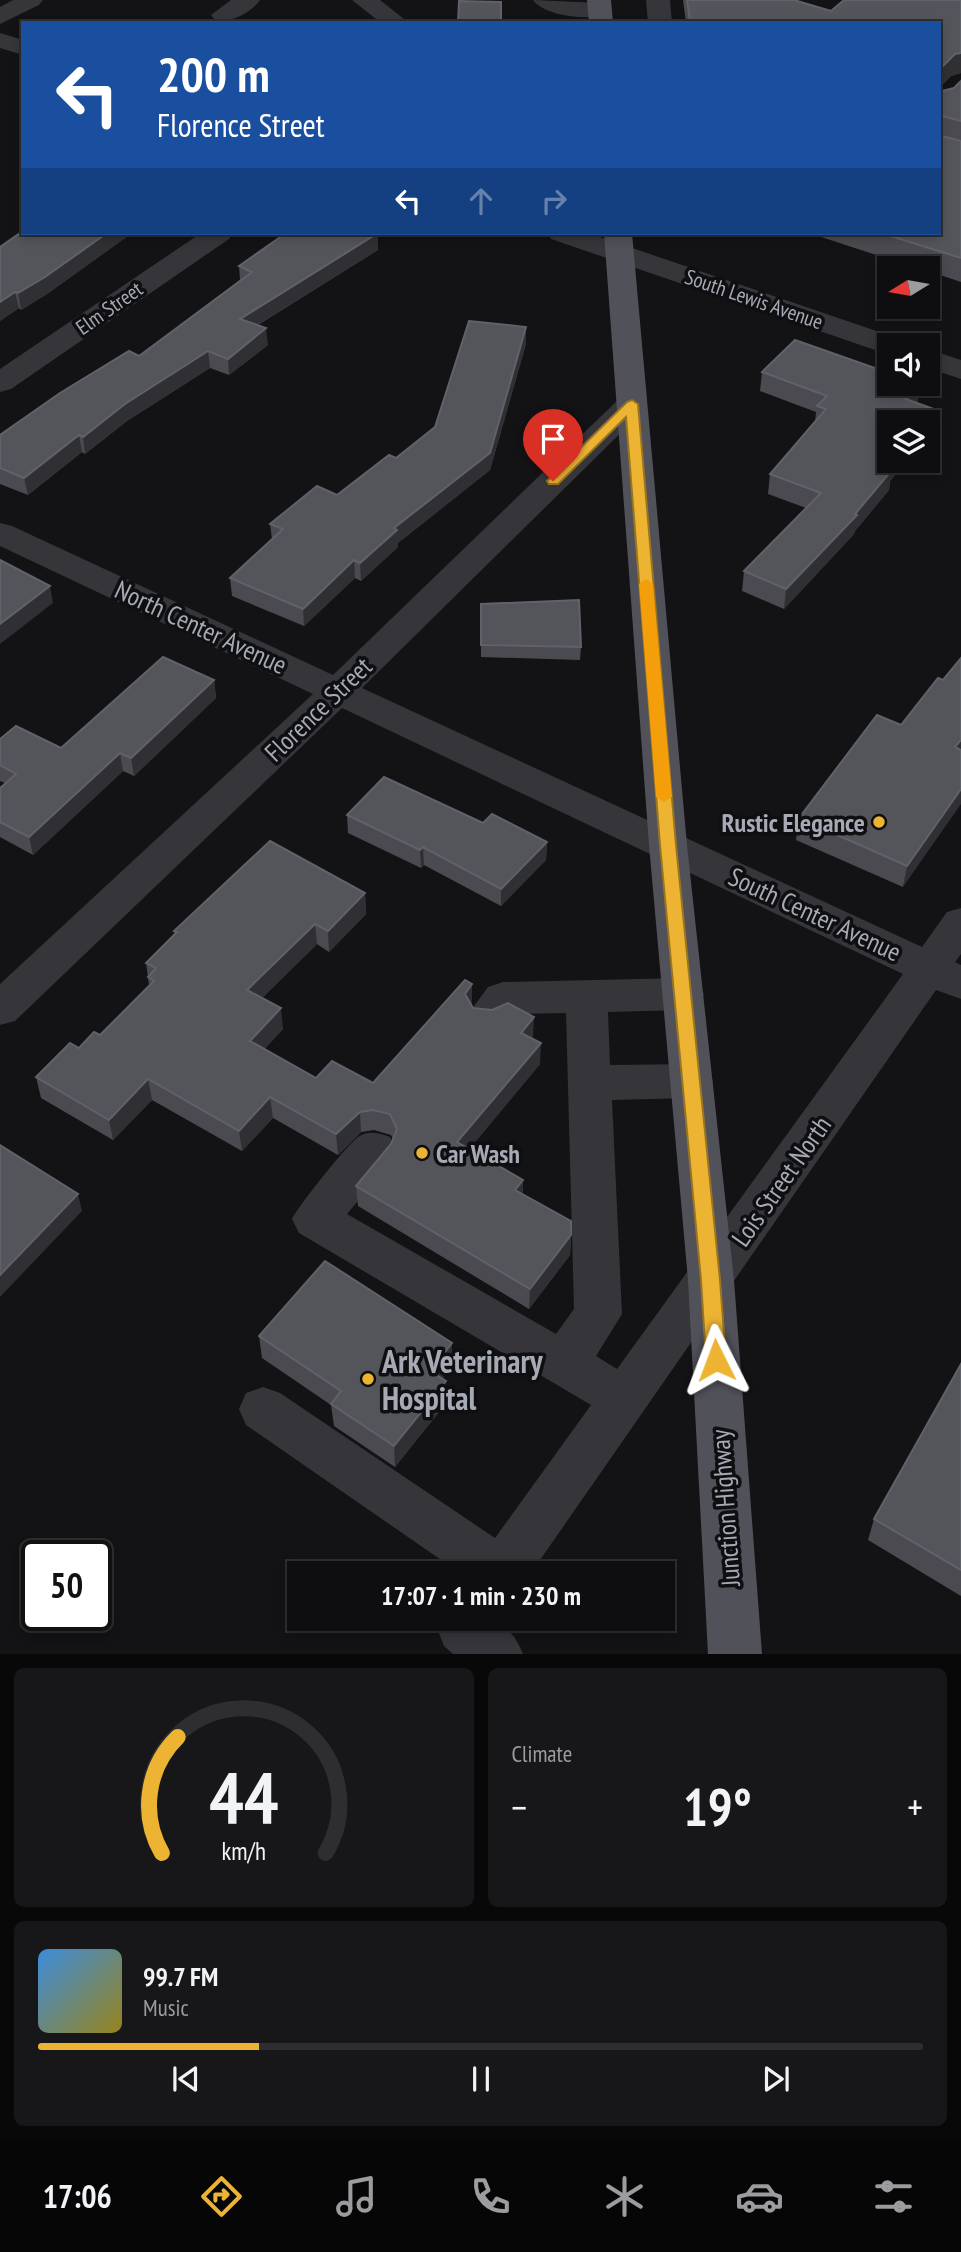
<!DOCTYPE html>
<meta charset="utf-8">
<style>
:root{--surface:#0e0e10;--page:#171719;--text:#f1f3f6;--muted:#9b9c9f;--line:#2e2e30;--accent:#edb433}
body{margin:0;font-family:"PT Sans Narrow",sans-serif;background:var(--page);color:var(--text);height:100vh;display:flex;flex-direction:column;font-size:26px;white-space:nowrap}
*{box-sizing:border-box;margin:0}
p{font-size:23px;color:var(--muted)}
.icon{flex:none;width:38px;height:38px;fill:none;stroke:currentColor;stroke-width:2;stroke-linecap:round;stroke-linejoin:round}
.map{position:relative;height:1654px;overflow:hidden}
.panel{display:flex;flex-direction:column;gap:14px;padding:14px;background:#080809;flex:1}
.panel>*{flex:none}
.hud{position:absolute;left:21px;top:21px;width:920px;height:214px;border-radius:0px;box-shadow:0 4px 10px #0003,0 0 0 2px var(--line);background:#1a4fa0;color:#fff;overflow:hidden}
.needle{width:46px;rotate:259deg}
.controls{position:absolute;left:877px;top:256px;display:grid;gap:14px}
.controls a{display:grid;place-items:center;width:63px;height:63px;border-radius:0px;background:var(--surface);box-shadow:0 4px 10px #0003,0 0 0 2px var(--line);font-size:35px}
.speed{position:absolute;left:21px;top:1540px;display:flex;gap:14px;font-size:35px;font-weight:700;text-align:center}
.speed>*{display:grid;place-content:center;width:91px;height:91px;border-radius:50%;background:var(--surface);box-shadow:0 4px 10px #0003,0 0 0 2px var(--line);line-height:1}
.speed .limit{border:4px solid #111;border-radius:10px;background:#fff;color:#111}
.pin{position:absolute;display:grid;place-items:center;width:60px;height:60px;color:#fff;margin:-72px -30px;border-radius:50% 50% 50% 0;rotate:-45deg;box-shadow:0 0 7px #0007}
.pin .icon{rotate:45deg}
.me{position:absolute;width:77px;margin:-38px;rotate:357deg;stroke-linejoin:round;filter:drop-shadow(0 0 5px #0008)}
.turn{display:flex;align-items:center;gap:24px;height:147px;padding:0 21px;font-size:32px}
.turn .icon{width:91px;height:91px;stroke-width:2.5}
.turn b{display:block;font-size:49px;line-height:60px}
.lanes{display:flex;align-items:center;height:66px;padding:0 21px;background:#0003;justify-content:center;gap:35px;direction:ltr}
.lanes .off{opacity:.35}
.big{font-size:52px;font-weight:700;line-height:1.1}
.panel .card{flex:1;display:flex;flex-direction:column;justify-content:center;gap:10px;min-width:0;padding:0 24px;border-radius:10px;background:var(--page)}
.panel .dial{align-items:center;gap:0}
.dial svg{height:182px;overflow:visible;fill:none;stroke:var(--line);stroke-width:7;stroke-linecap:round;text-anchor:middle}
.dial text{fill:var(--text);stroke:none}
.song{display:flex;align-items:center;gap:21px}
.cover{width:84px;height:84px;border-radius:10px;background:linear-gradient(135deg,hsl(210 70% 55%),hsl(50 70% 35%))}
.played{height:7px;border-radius:4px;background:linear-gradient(90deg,var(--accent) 25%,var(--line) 25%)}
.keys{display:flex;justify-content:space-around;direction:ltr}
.heat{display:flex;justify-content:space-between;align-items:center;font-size:38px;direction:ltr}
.panel .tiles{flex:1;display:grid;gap:14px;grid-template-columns:1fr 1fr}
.card:last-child{grid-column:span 2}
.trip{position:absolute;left:287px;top:1561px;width:388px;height:70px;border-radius:0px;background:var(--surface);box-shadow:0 4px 10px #0003,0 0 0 2px var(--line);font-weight:700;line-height:70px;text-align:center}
.menu{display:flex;height:112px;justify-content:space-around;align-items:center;background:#060606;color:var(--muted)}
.menu .icon{width:49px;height:49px}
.menu .active{color:var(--accent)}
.menu b{font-size:32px;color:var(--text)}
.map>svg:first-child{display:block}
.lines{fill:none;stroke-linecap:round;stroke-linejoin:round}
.minor{fill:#35353a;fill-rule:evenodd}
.major{fill:#515259;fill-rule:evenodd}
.wall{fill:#4a4a50}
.shaded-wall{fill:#303034}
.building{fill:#54555b;stroke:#606269;stroke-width:2}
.route{fill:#edb433;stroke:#9a7521;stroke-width:2}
.slow{fill:#f59e0b}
.poi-dot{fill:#edb433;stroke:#0f0e10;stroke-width:2.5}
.labels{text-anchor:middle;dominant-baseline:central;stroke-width:7;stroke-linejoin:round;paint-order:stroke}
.far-street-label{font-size:21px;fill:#a5aab5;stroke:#0f0e10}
.street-label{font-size:26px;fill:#a5aab5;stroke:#0f0e10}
.poi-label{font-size:26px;font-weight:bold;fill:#a5aab5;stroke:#0f0e10;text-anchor:end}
.near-poi-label{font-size:32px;font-weight:bold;fill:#a5aab5;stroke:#0f0e10;text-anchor:start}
</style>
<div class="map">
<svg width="961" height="1654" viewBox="0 0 961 1654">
<rect width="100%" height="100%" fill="#131315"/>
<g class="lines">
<g class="minor">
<polygon points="13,0 43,0 39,5 0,24 0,7"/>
<path d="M231,0H260C251,13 230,24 215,20L211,15Z"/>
<polygon points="352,0 380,0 409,23 381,23"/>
<path d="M533,0L600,3L608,5L612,10L608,15C590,20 545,17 533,0Z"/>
<polygon points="646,0 670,0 672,23 648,23"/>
<polygon points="0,33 23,40 23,55 0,48"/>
<polygon points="201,233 233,233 229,239 11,389 0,392 0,369"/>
<polygon points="547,233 588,233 900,339 904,345 889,345 889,354 878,351 551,239"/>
<polygon points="928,349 961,360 961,379 928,368"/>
<path d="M632,395L643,397L647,404L643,411L362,688L922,947L947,912L961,908V954L955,962L961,965V999L936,990L531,1573H460L246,1425L239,1409L246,1393L263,1387L280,1393L495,1538L591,1405L299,1233L292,1219C300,1204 345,1147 358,1137C369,1130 379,1133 390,1137L396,1150L390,1163L347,1214L556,1334L574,1309L566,1013L514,1014C501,1028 492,1031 474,1026L468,1014L488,987L503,982L683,978L698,983L704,994L698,1005L683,1010L608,1012L610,1065L691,1064L706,1069L713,1081L706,1093L691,1098L612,1100L622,1314L596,1356L617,1369L903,974L342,708L15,1021L0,1025V984L313,694L0,546V523L12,526L333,675L621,397Z"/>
<path d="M440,1619C480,1619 506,1611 523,1654H453L444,1646L437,1628Z"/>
</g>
<g class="major">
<polygon points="587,0 611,0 613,23 589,23"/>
<polygon points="604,233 632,233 687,845 734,1280 762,1654 708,1654 688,1280 649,845"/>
</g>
</g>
<g class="wall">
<polygon points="683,0 794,0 831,11 844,0 961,0 961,73 951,76 942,85 942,91 954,88 961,81 961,282 928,271 928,268 916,268 809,233 940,233 940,23 686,23"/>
<polygon points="23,233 132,233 47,294 21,310 19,308 0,321"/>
<polygon points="378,233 378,250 258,325 268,345 229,375 210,368 127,421 85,454 82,452 28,495 0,484 0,435 139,356 240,280 239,266"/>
<polygon points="526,344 490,470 398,543 398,547 361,581 355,578 304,626 232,596 230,578 272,539 270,524 337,495 396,458 435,427"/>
<polygon points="762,372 920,384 917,403 939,411 935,430 928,438 928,422 889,460 908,460 890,481 889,490 855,531 854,534 784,609 742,591 744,571 806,508 768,494 770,474 815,422 816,412 760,391"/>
<polygon points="481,604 581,647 580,660 481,657"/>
<polygon points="961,658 903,887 796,840 799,818 901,725 943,680"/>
<polygon points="214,680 216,698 134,776 123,771 33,855 0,837 0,788 5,783 0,781 0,739 61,748"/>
<polygon points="347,815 483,823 547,842 546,860 501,906 424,865 421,868 348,833"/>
<polygon points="365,893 366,914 329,952 317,944 262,998 283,1029 264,1049 316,1078 373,1083 472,1005 473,1008 533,1038 540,1064 469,1149 571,1235 570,1255 529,1309 358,1206 356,1186 391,1144 393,1139 391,1135 374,1130 361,1132 338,1155 273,1118 242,1151 152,1100 113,1140 41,1098 36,1077 100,1035 149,985 146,963 175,935 174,931"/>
<polygon points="259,1336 452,1343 452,1366 442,1378 446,1381 446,1403 395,1467 334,1426 331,1405 262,1358"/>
<polygon points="961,1364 961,1596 868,1540 874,1519"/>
</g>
<g class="shaded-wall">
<polygon points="961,53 961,73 951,76 940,87 941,68 955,54"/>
<polygon points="107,233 132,233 47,294 21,310 18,293"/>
<polygon points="378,233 378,250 241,335 240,319"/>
<polygon points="15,292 19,308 0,321 0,302"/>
<polygon points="526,327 526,344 490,470 398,543 398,547 361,581 360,563 394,528"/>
<polygon points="266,328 268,345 229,375 228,359"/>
<polygon points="208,351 210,368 127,421 85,454 83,437 125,404"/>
<polygon points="920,384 916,404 906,399"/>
<polygon points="939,411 935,430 928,438 928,423"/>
<polygon points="79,435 82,452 28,495 24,478"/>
<polygon points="894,460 908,460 890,481 889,490 855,531 854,534 784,609 786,589 855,514 887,469"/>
<polygon points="354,560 355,578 304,626 303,609"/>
<polygon points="50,586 53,603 0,644 0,624"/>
<polygon points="214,680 216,698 134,776 131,758"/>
<polygon points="961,740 961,756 955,747"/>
<polygon points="120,753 123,771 33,855 29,837"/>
<polygon points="961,789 961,804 903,887 907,866"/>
<polygon points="547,842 546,860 501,906 501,889"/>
<polygon points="423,847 424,865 421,868 420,850"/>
<polygon points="365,893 366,914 329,952 328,931"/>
<polygon points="315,924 317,944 249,1011 247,990"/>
<polygon points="472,984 472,1005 465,994"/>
<polygon points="281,1008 283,1029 253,1062 250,1041"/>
<polygon points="534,1017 533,1038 520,1053 521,1033"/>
<polygon points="541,1043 540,1064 458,1163 457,1142"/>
<polygon points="148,1079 152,1100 113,1140 109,1120"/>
<polygon points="270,1097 273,1118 242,1151 239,1131"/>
<polygon points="360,1112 361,1132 338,1155 336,1134"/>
<polygon points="523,1180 523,1200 515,1190"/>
<polygon points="78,1194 82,1211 0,1297 0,1275"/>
<polygon points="571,1235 570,1255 529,1309 530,1289"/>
<polygon points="452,1343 452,1366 431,1393 430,1371"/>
<polygon points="446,1381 446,1403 395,1467 394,1446"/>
</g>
<g class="building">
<polygon points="687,0 794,0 831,11 844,0 961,0 961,53 955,54 941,68 942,91 954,88 961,81 961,121 942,116 942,136 961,141 961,258 881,233 940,233 940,23 697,23 690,21"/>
<polygon points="459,1 501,2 501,23 458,23"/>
<polygon points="23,231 23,233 107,233 45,277 18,293 15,292 0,302 0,247"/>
<polygon points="286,233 378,233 240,319 266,328 228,359 208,351 125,404 83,437 79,435 24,478 0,468 0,435 60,393 129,351 139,356 252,272 239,266"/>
<polygon points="469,321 526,327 490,453 394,528 397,530 360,563 354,560 303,609 230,578 283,529 270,524 317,486 337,495 389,455 396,458 435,427"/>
<polygon points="795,340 889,373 889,383 917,383 920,384 906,399 939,411 928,423 928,422 889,422 889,460 894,460 887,469 892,470 855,514 857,515 786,589 744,571 821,493 770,474 826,409 817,406 827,396 762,372"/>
<polygon points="0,560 50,586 0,624"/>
<polygon points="579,600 581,647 481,645 481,604"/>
<polygon points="163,657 214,680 131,758 120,753 29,837 0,822 0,788 16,774 0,765 0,739 16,726 61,748"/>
<polygon points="961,658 961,740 955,747 961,750 961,789 907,866 799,818 877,715 901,725 938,678 943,680"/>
<polygon points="384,777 483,823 492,814 547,842 501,889 423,847 420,850 347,815"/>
<polygon points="270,841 365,893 328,931 315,924 247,990 281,1008 250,1041 316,1078 332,1061 373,1083 465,980 472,984 465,994 473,1008 492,1010 508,1003 534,1017 521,1033 541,1043 457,1142 523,1180 515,1190 571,1221 571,1235 530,1289 356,1186 391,1144 397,1129 390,1114 373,1110 360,1112 336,1134 270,1097 239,1131 148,1079 109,1120 36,1077 70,1043 79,1048 94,1032 100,1035 154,981 148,977 156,968 146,963 177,932 174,931"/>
<polygon points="0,1145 78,1194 0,1275"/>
<polygon points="325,1261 452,1343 430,1371 446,1381 394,1446 331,1404 341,1391 259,1336"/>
<polygon points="961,1364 961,1570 874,1519"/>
</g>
<polygon class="route" points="632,400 638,404 676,845 720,1280 726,1360 723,1366 716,1369 709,1366 706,1360 701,1280 660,845 626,417 558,484 549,484 547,481 627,402"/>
<polygon class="slow" points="646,579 653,584 672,797 664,802 656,797 639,584"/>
<g class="poi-dot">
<circle cx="879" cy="822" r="7"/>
<circle cx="422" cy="1153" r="7"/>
<circle cx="368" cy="1379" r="7"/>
</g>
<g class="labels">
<g class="far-street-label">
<text transform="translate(754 299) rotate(19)">South Lewis Avenue</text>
<text transform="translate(109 308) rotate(-35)">Elm Street</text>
</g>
<g class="street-label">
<text transform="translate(201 627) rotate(25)">North Center Avenue</text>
<text transform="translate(318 709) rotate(-44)">Florence Street</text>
<text transform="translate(815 914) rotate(25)">South Center Avenue</text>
<text transform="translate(781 1181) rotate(-55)">Lois Street North</text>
<text transform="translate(725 1508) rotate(-94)">Junction Highway</text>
</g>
<g class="poi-label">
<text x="865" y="822">Rustic Elegance</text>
<text x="436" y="1153" text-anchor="start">Car Wash</text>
</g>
<g class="near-poi-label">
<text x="382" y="1361">Ark Veterinary<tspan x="382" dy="37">Hospital</tspan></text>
</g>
</g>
</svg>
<div class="controls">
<a><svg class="needle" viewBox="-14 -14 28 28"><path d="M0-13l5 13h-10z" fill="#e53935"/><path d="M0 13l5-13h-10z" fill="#9b9c9f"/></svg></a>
<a><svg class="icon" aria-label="sound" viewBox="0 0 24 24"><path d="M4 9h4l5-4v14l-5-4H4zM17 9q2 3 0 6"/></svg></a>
<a><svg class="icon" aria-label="layers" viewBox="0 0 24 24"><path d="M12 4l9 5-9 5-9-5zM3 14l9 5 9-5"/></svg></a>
</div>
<div class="speed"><div class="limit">50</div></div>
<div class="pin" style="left:553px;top:481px;background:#d93025"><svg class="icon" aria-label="arrive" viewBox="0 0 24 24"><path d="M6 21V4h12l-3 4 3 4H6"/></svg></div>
<svg class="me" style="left:716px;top:1360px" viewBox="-20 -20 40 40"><path d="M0-17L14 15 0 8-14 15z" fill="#edb433" stroke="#fff" stroke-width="4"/></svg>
<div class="trip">17:07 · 1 min · 230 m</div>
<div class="hud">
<div class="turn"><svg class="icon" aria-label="left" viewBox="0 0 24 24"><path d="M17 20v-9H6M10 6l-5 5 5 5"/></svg><div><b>200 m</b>Florence Street</div></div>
<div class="lanes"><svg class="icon" aria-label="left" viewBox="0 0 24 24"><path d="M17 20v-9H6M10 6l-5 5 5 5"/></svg><svg class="icon off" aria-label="ahead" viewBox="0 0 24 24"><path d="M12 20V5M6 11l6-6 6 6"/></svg><svg class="icon off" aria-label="right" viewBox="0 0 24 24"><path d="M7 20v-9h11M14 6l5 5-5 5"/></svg></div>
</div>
</div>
<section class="panel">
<div class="tiles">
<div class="card dial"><svg viewBox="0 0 100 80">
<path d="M14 69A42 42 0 1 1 86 69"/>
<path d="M14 69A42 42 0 0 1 21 18" stroke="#edb433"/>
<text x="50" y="56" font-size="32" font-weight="700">44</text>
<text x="50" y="72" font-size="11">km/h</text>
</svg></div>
<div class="card"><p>Climate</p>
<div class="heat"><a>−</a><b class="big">19°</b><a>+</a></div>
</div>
<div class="card">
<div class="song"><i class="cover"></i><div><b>99.7 FM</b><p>Music</p></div></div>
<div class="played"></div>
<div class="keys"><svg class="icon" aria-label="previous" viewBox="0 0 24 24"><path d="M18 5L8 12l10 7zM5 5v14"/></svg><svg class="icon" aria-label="pause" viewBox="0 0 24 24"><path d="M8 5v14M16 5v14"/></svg><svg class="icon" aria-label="next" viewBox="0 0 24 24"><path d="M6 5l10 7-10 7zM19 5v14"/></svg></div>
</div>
</div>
</section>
<nav class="menu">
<b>17:06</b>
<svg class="icon active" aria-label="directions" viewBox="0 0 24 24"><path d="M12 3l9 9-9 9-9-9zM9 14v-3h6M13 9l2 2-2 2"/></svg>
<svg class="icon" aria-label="music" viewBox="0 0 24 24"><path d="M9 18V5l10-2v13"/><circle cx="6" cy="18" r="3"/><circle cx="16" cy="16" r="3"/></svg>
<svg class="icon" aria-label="phone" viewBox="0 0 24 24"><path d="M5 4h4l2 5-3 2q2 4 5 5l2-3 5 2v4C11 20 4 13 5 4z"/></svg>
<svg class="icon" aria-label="climate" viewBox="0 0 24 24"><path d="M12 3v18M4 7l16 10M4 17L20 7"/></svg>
<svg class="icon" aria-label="car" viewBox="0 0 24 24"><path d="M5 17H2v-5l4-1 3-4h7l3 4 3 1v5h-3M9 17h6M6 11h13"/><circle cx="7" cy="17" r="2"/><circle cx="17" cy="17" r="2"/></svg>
<svg class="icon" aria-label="filters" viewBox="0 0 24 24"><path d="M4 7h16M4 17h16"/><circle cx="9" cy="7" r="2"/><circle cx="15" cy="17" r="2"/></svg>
</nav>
